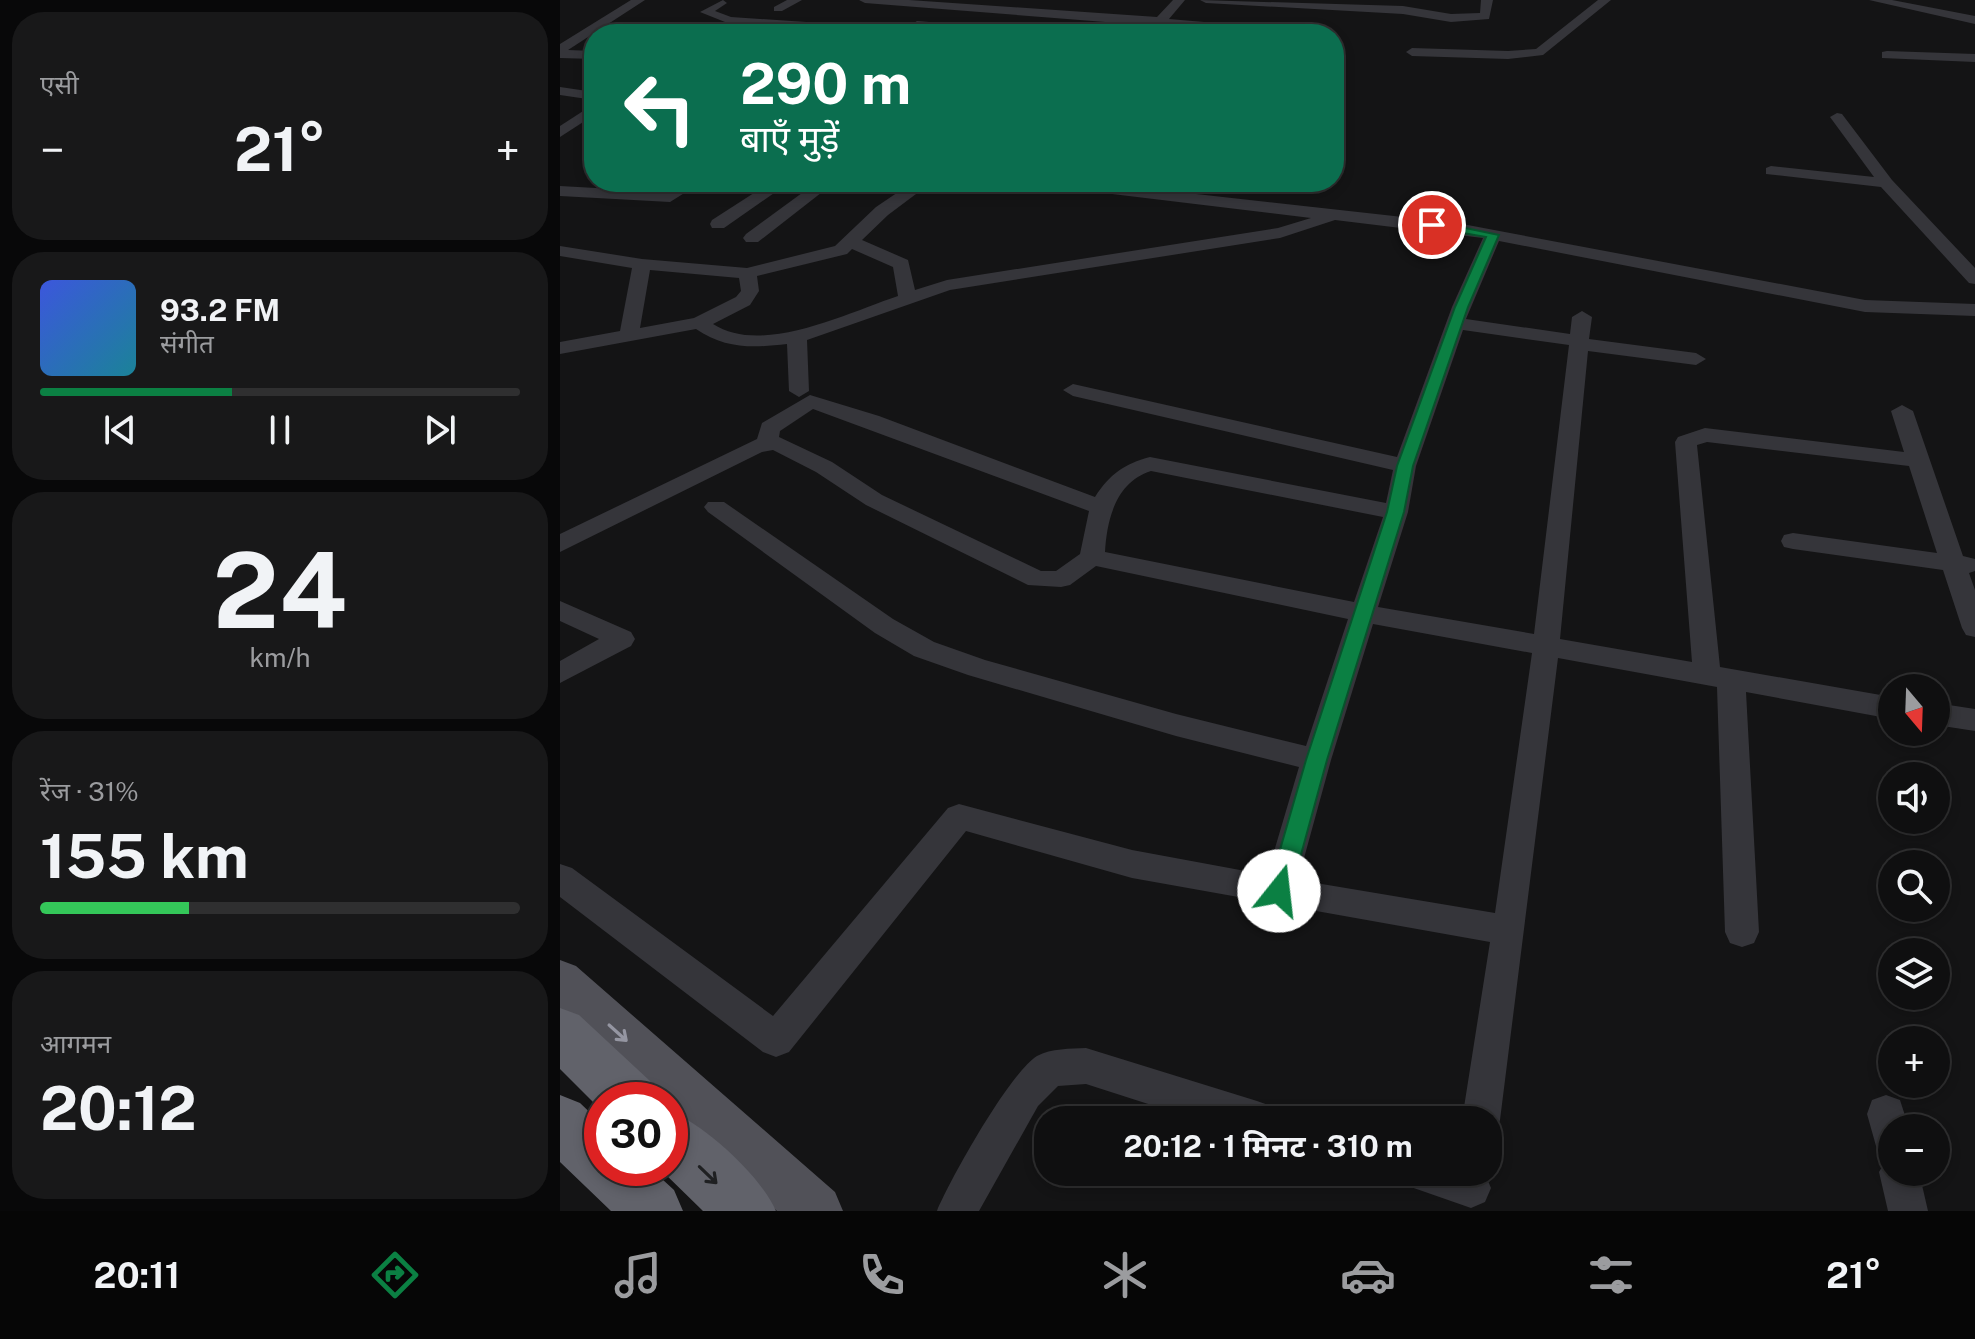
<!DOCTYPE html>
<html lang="hi">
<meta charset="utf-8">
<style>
:root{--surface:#0f0f10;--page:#181819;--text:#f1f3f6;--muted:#9b9c9f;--line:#2f2f30;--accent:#0b8043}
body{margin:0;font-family:"Public Sans","Noto Sans Devanagari",sans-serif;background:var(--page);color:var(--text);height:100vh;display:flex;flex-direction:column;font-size:30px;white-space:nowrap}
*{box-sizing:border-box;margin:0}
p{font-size:26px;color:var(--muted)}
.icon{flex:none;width:44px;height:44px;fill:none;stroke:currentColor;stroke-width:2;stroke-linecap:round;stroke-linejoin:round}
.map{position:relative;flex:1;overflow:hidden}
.panel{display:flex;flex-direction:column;gap:12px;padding:12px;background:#080809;width:560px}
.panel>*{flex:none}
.guide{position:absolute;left:24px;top:24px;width:760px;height:168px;border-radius:32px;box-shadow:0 4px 12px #0003,0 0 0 2px var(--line);background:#0b6e4f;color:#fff;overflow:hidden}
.needle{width:52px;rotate:161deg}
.tools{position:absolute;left:1318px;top:674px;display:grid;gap:16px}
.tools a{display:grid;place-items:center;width:72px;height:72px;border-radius:50%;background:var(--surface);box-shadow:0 4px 12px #0003,0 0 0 2px var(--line);font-size:40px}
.speed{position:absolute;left:24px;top:1082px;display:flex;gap:16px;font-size:40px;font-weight:700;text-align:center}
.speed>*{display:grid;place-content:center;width:104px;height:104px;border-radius:50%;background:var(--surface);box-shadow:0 4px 12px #0003,0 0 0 2px var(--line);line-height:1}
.speed .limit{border:12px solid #d22;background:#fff;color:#111}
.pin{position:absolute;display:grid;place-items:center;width:68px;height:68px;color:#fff;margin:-34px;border:4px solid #fff;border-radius:50%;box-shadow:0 2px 8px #0007}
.me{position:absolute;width:88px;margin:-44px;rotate:16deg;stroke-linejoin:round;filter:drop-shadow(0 0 6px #0008)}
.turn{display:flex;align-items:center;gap:28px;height:168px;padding:0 24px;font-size:36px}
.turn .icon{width:104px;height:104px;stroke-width:2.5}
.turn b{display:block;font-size:56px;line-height:68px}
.big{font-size:60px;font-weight:700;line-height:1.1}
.panel .card{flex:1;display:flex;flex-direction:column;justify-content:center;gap:12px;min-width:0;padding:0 28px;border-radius:32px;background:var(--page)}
.panel .dial{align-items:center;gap:0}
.dial b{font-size:104px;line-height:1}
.song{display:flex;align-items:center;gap:24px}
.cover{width:96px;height:96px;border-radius:12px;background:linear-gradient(135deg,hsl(230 70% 55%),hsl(190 70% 35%))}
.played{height:8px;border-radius:4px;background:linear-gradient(90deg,var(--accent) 40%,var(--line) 40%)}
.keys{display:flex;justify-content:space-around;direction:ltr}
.heat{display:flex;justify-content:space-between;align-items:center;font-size:44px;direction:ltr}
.charge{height:12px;border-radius:6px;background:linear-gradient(90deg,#34c759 31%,var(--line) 0)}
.trip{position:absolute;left:474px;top:1106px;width:468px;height:80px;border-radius:32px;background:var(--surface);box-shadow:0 4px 12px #0003,0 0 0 2px var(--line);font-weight:700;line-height:80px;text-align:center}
.menu{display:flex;height:128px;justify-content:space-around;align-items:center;background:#060606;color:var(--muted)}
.menu .icon{width:56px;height:56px}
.menu .on{color:var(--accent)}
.menu b{font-size:36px;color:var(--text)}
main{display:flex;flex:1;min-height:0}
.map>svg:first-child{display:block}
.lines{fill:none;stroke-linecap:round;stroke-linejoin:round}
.minor{fill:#35353a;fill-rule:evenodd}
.major{fill:#515158;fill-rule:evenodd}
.highway{fill:#61626a;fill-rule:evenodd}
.oneway{stroke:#9596a2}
.oneway2{stroke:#1f2022}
.route{fill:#0b8043;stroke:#07532c;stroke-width:2}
</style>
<main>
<section class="panel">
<div class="card"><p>एसी</p>
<div class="heat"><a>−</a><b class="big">21°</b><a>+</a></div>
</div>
<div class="card">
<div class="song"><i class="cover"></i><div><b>93.2 FM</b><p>संगीत</p></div></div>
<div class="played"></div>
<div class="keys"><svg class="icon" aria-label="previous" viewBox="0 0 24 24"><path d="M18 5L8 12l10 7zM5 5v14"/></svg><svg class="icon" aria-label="pause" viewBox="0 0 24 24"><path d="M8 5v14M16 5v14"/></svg><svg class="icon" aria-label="next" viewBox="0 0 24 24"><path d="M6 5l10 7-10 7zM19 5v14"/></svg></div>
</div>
<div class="card dial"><b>24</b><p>km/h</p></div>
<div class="card"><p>रेंज · 31%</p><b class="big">155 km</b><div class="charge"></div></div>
<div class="card"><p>आगमन</p><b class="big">20:12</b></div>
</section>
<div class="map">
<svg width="1415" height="1211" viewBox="0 0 1415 1211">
<rect width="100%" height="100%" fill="#141415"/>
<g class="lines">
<g class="minor">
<polygon points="71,0 85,0 8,50 34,51 34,59 0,58 0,44"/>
<polygon points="163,0 167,3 155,11 171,17 276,24 284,27 285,34 170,24 140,12"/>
<polygon points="227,0 242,0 222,11 214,11 214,7"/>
<polygon points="299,0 349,0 597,17 613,0 625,0 609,19 738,30 744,34 698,34 305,3"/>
<polygon points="640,0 843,6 891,14 920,13 921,0 933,0 929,19 891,22 843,14 646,3"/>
<polygon points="1038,0 1051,0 983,55 948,59 852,56 846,52 852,48 948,51 976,49"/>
<polygon points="1309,0 1332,0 1415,16 1415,24"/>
<polygon points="357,21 467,30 473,34 422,34 353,28 351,25"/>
<polygon points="1327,51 1415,54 1415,62 1322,58 1322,52"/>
<polygon points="0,87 34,92 34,100 0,95"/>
<polygon points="34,104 34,115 0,137 0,126"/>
<polygon points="1277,113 1282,114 1332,180 1415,268 1415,284 1409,283 1321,187 1206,174 1206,168 1211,166 1314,177 1270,117"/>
<polygon points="123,182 142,182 110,202 0,196 0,186 107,192"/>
<polygon points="211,182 230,182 164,228 152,228 150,224 152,220"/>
<polygon points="257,182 275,182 198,242 186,242 183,238 186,234"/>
<path d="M353,182H372L328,215L302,240L348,260L355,290L387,280L718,228L751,218L494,187L486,182H529L897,223L1305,300L1415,304V316L1305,312L939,241L906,319L1010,334L1012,317L1022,311L1032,317L1029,339L1136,353L1146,359L1136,365L1028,351L1000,639L1132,662L1115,442L1118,437L1145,428L1344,452L1331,411L1342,405L1353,411L1403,556L1415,559V571L1409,573L1415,590V637L1406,635L1402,628L1383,570L1233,549L1224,547L1221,541L1224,535L1233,533L1377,553L1349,466L1147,442L1137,445L1160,667L1332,697V719L1186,692L1199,932L1194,943L1182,947L1170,943L1165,932L1157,687L998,658L940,1120L935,1134L928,1136V1120H902L930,942L572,878L406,831L229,1052L216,1057L203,1052L0,897V864L12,868L213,1016L388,808L399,804L572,850L707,875L739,767L616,736L408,675L354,656L315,633L148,512L144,507L148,502H164L333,619L374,642L425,660L616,714L746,746L788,619L536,566L510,585L501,587L468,585L306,505L256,472L213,450L202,452L0,552V534L197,439L202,423L250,395L319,416L535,497C550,474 564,464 590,457L826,503L833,470L513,396L503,390L513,384L837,457L892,307L923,238L775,220L720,238L390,290L247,340L249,391L239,397L229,391L227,344C193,348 165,349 136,329L0,354V342L60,331L72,268L0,256V246L82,259L187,268L275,246L316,207ZM292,249L333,267L338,296C287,313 202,356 153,324L190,305L199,291L197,276L287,254ZM90,270L179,278L181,291L176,297L134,318L80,328ZM903,330L1009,345L974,634L818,607L848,512L856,466ZM253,409L529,511L520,554L496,571H481L322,495L272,462L219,437L220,431ZM591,471L823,517L794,602L545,552C547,519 556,482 591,471ZM813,624L972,653L935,913L738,880L771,760Z"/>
<polygon points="0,601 71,632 75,639 71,646 0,683 0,661 39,639 0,621"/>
<polygon points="1376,703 1415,709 1415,731 1376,725"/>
<path d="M526,1048L697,1101L711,1106L716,1120H638L526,1084L498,1086L478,1106L419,1211H377C391,1178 449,1074 477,1056C491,1048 511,1049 526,1048Z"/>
<polygon points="1326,1095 1340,1100 1349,1128 1332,1128 1332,1172 1359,1172 1368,1211 1328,1211 1319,1172 1328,1157 1318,1153 1307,1114 1312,1100"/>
<polygon points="842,1172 921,1172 925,1174 931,1188 925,1202 911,1208 848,1186"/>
</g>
<polygon class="major" points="0,960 16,966 275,1192 283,1211 217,1211 110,1112 110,1100 97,1100 0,1011"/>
<g class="highway">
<polygon points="0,1008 19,1015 90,1081 98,1100 42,1100 42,1111 0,1069"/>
<polygon points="0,1095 20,1103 42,1124 42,1168 90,1168 114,1190 123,1211 51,1211 0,1162"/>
<path d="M110,1111C145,1125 201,1176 216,1211H143L99,1168H110Z"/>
</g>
</g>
<defs><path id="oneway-shaft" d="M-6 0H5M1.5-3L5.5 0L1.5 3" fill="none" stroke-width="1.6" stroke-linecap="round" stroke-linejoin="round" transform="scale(2)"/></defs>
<use class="oneway" href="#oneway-shaft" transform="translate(58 1033) rotate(42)"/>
<use class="oneway2" href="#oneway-shaft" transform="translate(148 1175) rotate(44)"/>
<polygon class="route" points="872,221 939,235 908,307 853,466 844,512 767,760 731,891 727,898 719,901 711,898 708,891 746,760 827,512 837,466 895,307 926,237 868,227 866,225"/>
</svg>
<div class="tools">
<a><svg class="needle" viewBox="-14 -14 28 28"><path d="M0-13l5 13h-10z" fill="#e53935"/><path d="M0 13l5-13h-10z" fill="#9b9c9f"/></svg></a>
<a><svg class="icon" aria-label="sound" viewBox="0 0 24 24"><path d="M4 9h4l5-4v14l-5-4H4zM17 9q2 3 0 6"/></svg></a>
<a><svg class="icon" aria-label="search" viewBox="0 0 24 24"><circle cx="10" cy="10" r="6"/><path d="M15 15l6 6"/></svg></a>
<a><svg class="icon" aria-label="layers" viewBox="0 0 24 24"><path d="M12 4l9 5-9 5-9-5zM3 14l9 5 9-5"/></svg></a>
<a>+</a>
<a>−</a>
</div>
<div class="speed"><div class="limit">30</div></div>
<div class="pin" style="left:872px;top:225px;background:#d93025"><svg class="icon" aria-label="arrive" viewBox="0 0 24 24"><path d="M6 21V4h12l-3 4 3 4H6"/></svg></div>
<svg class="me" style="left:719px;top:891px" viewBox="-20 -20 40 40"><circle r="19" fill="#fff"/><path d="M0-13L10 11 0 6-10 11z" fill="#0b8043"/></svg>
<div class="trip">20:12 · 1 मिनट · 310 m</div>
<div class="guide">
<div class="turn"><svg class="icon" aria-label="left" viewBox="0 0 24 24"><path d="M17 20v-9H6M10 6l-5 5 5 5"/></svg><div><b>290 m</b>बाएँ मुड़ें</div></div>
</div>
</div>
</main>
<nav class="menu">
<b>20:11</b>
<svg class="icon on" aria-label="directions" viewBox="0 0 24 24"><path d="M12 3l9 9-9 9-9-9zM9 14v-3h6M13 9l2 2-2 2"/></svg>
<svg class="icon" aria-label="music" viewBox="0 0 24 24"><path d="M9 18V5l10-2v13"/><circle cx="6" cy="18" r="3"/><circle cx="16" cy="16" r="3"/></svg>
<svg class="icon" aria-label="phone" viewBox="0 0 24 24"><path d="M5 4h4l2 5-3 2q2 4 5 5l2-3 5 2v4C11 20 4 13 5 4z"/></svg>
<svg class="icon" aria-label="climate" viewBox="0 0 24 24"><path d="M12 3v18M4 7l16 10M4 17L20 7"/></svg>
<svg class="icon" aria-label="car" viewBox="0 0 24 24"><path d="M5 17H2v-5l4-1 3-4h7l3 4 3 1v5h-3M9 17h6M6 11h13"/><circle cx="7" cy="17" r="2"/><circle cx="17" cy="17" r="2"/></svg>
<svg class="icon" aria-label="filters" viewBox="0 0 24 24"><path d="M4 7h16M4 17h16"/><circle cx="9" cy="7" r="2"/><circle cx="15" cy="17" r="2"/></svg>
<b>21°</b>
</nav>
